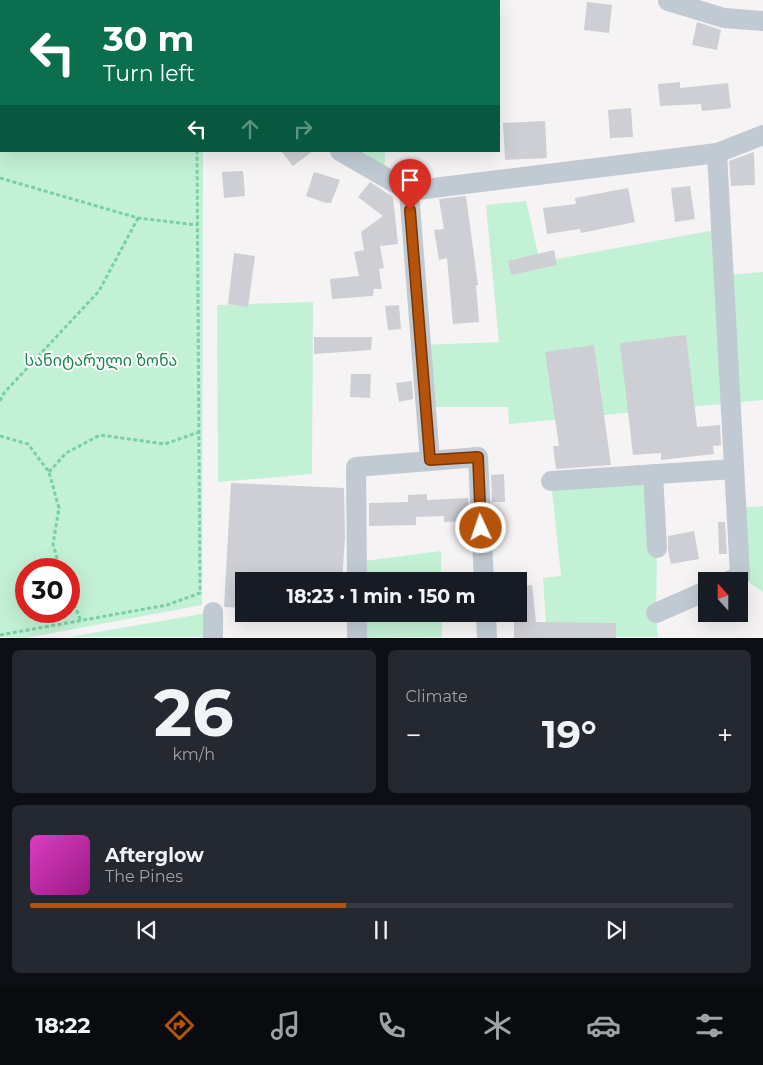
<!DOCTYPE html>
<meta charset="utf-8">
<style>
:root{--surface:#171b24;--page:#242831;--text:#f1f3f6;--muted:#9ea1a6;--line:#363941;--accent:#b45309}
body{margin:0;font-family:Montserrat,"Noto Sans Georgian",sans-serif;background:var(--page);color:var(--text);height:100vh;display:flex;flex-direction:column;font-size:19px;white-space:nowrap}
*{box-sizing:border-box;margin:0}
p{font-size:16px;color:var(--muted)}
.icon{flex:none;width:28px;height:28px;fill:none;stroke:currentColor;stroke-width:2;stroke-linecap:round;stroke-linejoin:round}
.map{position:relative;height:638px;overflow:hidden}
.panel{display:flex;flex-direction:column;gap:12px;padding:12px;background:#0d0f14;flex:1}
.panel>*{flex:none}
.guide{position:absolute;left:0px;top:0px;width:500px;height:152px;box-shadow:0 5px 20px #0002;background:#0b6e4f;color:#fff;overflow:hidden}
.needle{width:32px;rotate:339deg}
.buttons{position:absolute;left:698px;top:572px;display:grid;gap:10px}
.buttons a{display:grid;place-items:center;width:50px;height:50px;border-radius:0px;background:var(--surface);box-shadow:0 5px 20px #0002;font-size:25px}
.speed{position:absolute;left:15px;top:558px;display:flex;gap:10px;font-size:25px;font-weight:700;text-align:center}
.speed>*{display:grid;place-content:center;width:65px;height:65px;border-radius:50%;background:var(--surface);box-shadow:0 5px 20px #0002;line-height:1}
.speed .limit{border:8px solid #d22;background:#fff;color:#111}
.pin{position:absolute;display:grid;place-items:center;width:42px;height:42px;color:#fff;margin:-51px -21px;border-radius:50% 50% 50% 0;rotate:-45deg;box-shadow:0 0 5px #0007}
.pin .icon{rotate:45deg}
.me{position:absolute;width:55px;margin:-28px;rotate:357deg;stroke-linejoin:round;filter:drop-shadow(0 0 4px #0008)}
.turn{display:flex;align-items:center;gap:18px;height:105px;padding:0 20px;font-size:22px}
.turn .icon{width:65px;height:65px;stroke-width:2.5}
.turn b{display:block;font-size:35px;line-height:42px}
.lanes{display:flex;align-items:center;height:48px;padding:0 20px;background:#0003;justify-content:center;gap:25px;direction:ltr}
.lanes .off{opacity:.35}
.big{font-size:38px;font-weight:700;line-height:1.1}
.panel .tile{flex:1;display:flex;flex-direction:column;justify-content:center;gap:8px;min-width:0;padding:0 18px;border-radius:8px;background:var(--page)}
.panel .dial{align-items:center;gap:0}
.dial b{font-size:65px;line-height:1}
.song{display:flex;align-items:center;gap:15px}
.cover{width:60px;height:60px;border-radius:8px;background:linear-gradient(135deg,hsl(310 70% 55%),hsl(310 70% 35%))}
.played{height:5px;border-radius:2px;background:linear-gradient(90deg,var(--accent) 45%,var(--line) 45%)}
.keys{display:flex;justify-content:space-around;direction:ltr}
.heat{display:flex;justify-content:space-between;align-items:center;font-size:28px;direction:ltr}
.panel .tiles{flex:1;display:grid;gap:12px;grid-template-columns:1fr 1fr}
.tile:last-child{grid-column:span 2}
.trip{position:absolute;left:235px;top:572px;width:292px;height:50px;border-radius:0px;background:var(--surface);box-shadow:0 5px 20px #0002;font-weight:700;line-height:50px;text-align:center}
.dock{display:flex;height:80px;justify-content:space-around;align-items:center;background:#090b0e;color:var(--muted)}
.dock .icon{width:35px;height:35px}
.dock .selected{color:var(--accent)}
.dock b{font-size:22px;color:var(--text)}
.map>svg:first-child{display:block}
.green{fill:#c3f1d5;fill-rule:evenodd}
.building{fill:#cdcfd5}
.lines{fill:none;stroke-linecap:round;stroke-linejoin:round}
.path{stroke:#7ad0a6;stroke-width:3;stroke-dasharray:4 2.5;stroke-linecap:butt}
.minor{stroke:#c1cad2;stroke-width:20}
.route-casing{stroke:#753606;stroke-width:12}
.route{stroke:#b45309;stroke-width:9}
.labels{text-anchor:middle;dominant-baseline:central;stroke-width:4;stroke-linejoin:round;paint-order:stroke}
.park-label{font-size:16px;fill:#17864f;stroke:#fff}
</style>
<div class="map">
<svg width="763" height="638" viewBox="0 0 763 638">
<rect width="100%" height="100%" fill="#f5f3f3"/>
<g class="green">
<path d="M0,0H203L1,1V151H203L202,605L26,638L0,637ZM26,569H69V611H26Z"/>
<polygon points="211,0 321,0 321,1"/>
<polygon points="345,151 385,151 384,177"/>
<polygon points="526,201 540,262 721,229 724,275 763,272 763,400 509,424 508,407 426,407 421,345 499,342 486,205"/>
<polygon points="313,302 312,474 218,482 217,305"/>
<polygon points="653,474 657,548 656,613 658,637 547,637 543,578 561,576 551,481"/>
<polygon points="763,506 763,592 740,576 736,508"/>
<polygon points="441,551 441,581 357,581 357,562"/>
<polygon points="213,612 213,637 69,637"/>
<polygon points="357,614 442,614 442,637 357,638"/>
</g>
<g class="building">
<polygon points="587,2 612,5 609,33 584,30"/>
<polygon points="697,22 721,30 717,50 692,45"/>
<polygon points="680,82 680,88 728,83 731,108 702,111 701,104 660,106 658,84"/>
<polygon points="631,108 633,137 610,138 608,110"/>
<polygon points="545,121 547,158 505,160 503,123"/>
<polygon points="281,151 313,151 293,166"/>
<polygon points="754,152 755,185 731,186 729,161"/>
<polygon points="243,171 245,196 224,198 222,172"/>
<polygon points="314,172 340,180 331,203 326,203 306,196"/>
<polygon points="370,182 393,197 398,244 380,246 384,268 379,269 382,289 374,289 373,296 332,299 330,279 359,276 354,252 364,250 361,232 383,216 358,197"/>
<polygon points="690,186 695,219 675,222 671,188"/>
<polygon points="628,188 635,222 581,233 580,229 547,234 543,208 576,204 575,198"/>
<polygon points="466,196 478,285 476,285 479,322 453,324 447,258 439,260 434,230 444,229 439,199"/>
<polygon points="554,250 557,265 511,275 508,261"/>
<polygon points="234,253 255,256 248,307 228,304"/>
<polygon points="399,305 401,329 388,330 385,306"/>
<polygon points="686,335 697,427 720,425 721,445 713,446 714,454 661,460 661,453 633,455 620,343"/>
<polygon points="314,337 372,337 371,350 314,354"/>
<polygon points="594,345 611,465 556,469 553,446 559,446 545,352"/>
<polygon points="351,374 371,374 370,398 350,397"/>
<polygon points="412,381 413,399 399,402 396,383"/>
<polygon points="504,474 505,502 492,502 491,475"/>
<polygon points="231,483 344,488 345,537 342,581 244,581 244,608 224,607"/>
<polygon points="427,494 427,500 468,498 469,521 444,522 444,516 416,517 416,525 369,526 369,503 408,502 408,495"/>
<polygon points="718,522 725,522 727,554 719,554"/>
<polygon points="694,531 699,559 671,564 668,551 668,536"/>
<polygon points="532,585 536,622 616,623 616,638 514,638 514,614 519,614 519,587"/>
</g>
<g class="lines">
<g class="path">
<polyline points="196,0 196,1"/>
<polyline points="0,178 138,218 197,225"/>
<polyline points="0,401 4,393 99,291 138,218"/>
<polyline points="0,436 28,444 49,472 59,508 53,544 60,569"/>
<polyline points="49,472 66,453 100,435 165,444 199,432"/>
<polyline points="69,592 81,621"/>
<polyline points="0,635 167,605 200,593 197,151"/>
</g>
<g class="minor">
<polyline points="322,1 322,0"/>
<polyline points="668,1 724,18 763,21"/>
<polyline points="340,151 409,191 717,153 763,135"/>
<polyline points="717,153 740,576 728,581"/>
<polyline points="409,191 430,461 478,457 484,581"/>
<polyline points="653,474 657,548"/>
<polyline points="551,481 734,469"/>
<polyline points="357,581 356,467 430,461"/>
<polyline points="213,612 213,638"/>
<polyline points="656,613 706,591"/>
<polyline points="486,614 487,638"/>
<polyline points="357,638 357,614"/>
</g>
</g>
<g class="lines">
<defs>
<polyline id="route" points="410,210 430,460 478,457 481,528"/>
</defs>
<use href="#route" class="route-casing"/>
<use href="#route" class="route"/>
</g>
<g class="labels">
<g class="park-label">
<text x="101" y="360">სანიტარული ზონა</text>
</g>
</g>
</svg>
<div class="buttons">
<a><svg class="needle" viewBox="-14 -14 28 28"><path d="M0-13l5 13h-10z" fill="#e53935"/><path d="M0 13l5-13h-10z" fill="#9ea1a6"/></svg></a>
</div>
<div class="speed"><div class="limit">30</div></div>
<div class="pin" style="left:410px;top:210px;background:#d93025"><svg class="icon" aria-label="arrive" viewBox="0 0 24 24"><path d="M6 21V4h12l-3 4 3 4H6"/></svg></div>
<svg class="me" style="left:481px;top:528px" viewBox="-20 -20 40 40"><circle r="17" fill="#b45309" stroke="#fff" stroke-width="3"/><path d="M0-11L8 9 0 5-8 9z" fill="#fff"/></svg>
<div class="trip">18:23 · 1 min · 150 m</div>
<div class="guide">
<div class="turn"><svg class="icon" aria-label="left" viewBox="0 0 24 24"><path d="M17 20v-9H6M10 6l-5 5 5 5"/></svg><div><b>30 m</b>Turn left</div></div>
<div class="lanes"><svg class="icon" aria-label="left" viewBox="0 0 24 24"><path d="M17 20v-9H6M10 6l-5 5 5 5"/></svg><svg class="icon off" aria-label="ahead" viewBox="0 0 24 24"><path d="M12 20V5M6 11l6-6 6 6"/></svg><svg class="icon off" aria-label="right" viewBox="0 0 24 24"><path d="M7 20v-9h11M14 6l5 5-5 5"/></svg></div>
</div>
</div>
<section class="panel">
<div class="tiles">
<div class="tile dial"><b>26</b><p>km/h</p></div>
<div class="tile"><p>Climate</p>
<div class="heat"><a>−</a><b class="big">19°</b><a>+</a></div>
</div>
<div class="tile">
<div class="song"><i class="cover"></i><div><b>Afterglow</b><p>The Pines</p></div></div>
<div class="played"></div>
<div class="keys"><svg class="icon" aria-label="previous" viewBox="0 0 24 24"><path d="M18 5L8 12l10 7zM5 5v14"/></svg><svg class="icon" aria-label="pause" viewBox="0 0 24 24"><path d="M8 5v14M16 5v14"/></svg><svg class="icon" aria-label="next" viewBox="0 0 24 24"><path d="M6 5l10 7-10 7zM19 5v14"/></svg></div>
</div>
</div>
</section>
<nav class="dock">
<b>18:22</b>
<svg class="icon selected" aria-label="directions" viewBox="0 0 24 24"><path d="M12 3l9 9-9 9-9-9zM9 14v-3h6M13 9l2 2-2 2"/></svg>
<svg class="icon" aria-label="music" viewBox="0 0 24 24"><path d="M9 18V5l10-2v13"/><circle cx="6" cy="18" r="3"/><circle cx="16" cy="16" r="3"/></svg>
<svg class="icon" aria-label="phone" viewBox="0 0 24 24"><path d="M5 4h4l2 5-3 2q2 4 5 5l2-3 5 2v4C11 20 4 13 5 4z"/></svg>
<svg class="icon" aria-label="climate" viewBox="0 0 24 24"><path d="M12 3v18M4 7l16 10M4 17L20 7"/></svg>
<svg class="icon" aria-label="car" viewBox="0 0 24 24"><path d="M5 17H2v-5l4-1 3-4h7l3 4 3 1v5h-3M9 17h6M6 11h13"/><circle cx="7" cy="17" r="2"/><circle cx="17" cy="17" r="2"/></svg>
<svg class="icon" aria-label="filters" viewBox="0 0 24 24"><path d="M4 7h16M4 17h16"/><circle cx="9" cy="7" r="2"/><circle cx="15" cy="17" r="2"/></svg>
</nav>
